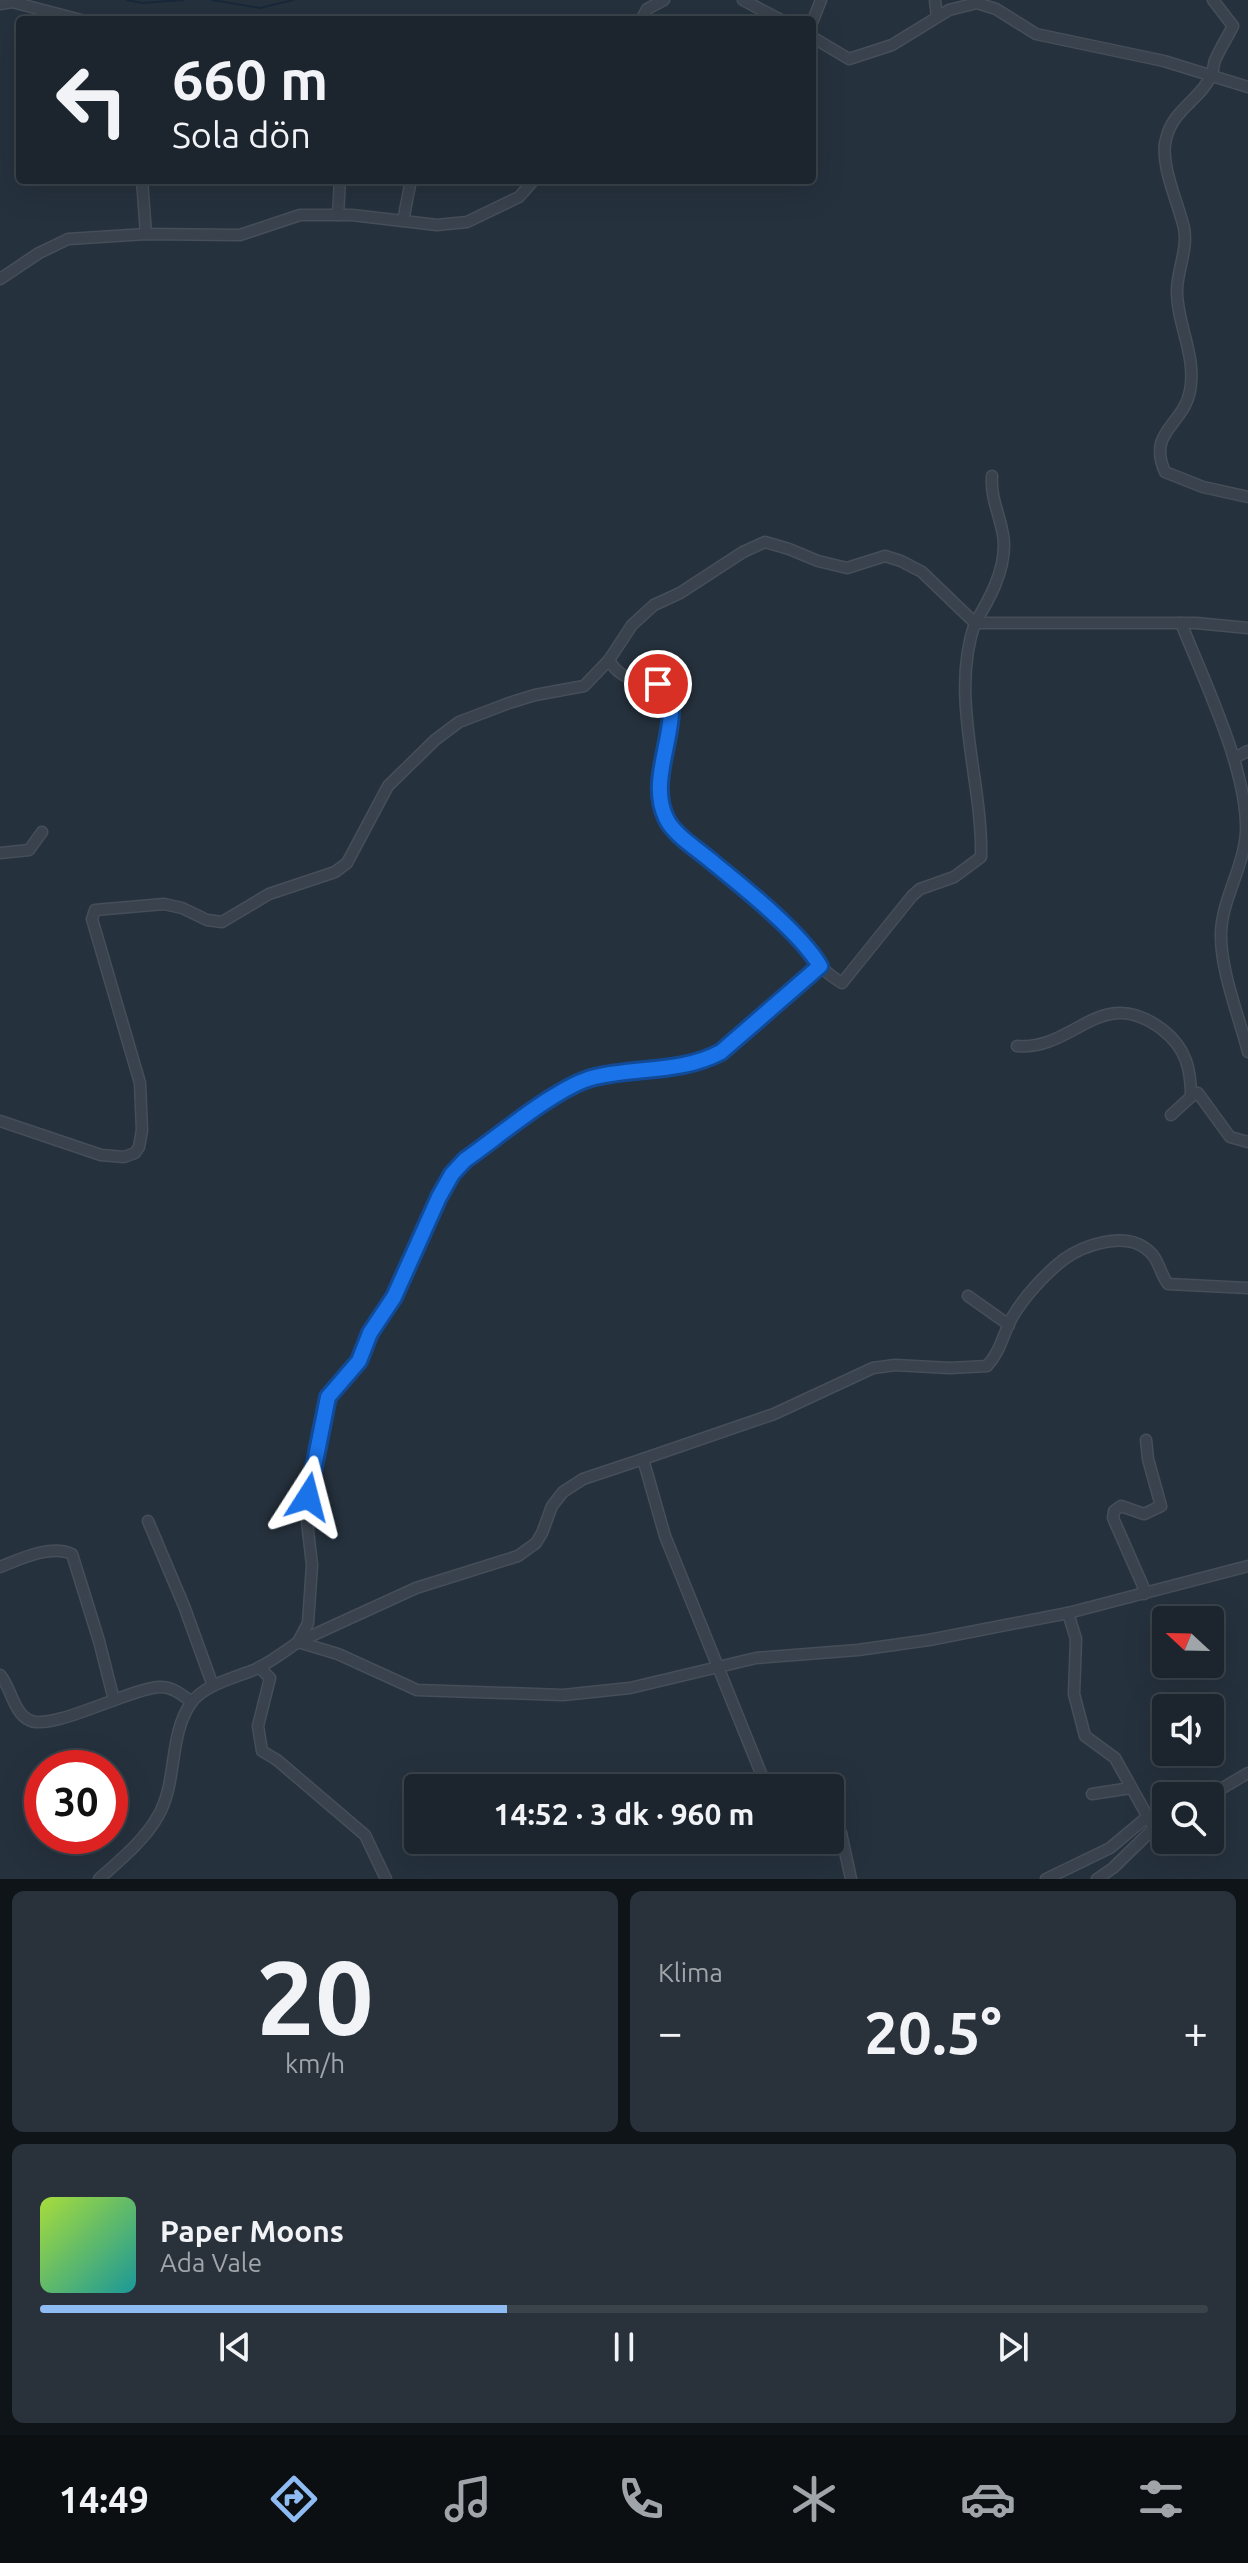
<!DOCTYPE html>
<html lang="tr">
<meta charset="utf-8">
<style>
:root{--surface:#1c252e;--page:#29313a;--text:#f1f3f6;--muted:#a0a5aa;--line:#3a424a;--accent:#8fbbf3}
body{margin:0;font-family:Ubuntu,sans-serif;background:var(--page);color:var(--text);height:100vh;display:flex;flex-direction:column;font-size:30px;white-space:nowrap}
*{box-sizing:border-box;margin:0}
p{font-size:26px;color:var(--muted)}
.icon{flex:none;width:44px;height:44px;fill:none;stroke:currentColor;stroke-width:2;stroke-linecap:round;stroke-linejoin:round}
.map{position:relative;height:1879px;overflow:hidden}
.drawer{display:flex;flex-direction:column;gap:12px;padding:12px;background:#0f1419;flex:1}
.drawer>*{flex:none}
.banner{position:absolute;left:16px;top:16px;width:800px;height:168px;border-radius:8px;box-shadow:0 8px 32px #0002,0 0 0 2px var(--line);background:#1c252e;color:var(--text);overflow:hidden}
.needle{width:52px;rotate:292deg}
.buttons{position:absolute;left:1152px;top:1606px;display:grid;gap:16px}
.buttons a{display:grid;place-items:center;width:72px;height:72px;border-radius:8px;background:var(--surface);box-shadow:0 8px 32px #0002,0 0 0 2px var(--line);font-size:40px}
.speed{position:absolute;left:24px;top:1750px;display:flex;gap:16px;font-size:40px;font-weight:700;text-align:center}
.speed>*{display:grid;place-content:center;width:104px;height:104px;border-radius:50%;background:var(--surface);box-shadow:0 8px 32px #0002,0 0 0 2px var(--line);line-height:1}
.speed .limit{border:12px solid #d22;background:#fff;color:#111}
.pin{position:absolute;display:grid;place-items:center;width:68px;height:68px;color:#fff;margin:-34px;border:4px solid #fff;border-radius:50%;box-shadow:0 2px 8px #0007}
.me{position:absolute;width:88px;margin:-44px;rotate:9deg;stroke-linejoin:round;filter:drop-shadow(0 0 6px #0008)}
.turn{display:flex;align-items:center;gap:28px;height:168px;padding:0 24px;font-size:36px}
.turn .icon{width:104px;height:104px;stroke-width:2.5}
.turn b{display:block;font-size:56px;line-height:68px}
.big{font-size:60px;font-weight:700;line-height:1.1}
.drawer .tile{flex:1;display:flex;flex-direction:column;justify-content:center;gap:12px;min-width:0;padding:0 28px;border-radius:12px;background:var(--page)}
.drawer .dial{align-items:center;gap:0}
.dial b{font-size:104px;line-height:1}
.song{display:flex;align-items:center;gap:24px}
.cover{width:96px;height:96px;border-radius:12px;background:linear-gradient(135deg,hsl(80 70% 55%),hsl(180 70% 35%))}
.played{height:8px;border-radius:4px;background:linear-gradient(90deg,var(--accent) 40%,var(--line) 40%)}
.keys{display:flex;justify-content:space-around;direction:ltr}
.heat{display:flex;justify-content:space-between;align-items:center;font-size:44px;direction:ltr}
.drawer .tiles{flex:1;display:grid;gap:12px;grid-template-columns:1fr 1fr}
.tile:last-child{grid-column:span 2}
.trip{position:absolute;left:404px;top:1774px;width:440px;height:80px;border-radius:8px;background:var(--surface);box-shadow:0 8px 32px #0002,0 0 0 2px var(--line);font-weight:700;line-height:80px;text-align:center}
.dock{display:flex;height:128px;justify-content:space-around;align-items:center;background:#0b0f12;color:var(--muted)}
.dock .icon{width:56px;height:56px}
.dock .current{color:var(--accent)}
.dock b{font-size:36px;color:var(--text)}
.map>svg:first-child{display:block}
.lines{fill:none;stroke-linecap:round;stroke-linejoin:round}
.stream{stroke:#19283a;stroke-width:2}
.minor-casing{stroke:#454e59;stroke-width:13}
.minor{stroke:#39424d;stroke-width:10}
.route-casing{stroke:#114b97;stroke-width:20}
.route{stroke:#1a73e8;stroke-width:14}
</style>
<div class="map">
<svg width="1248" height="1879" viewBox="0 0 1248 1879">
<rect width="100%" height="100%" fill="#25313d"/>
<g class="lines">
<g class="stream">
<polyline points="127,0 142,3 184,0"/>
<polyline points="212,0 260,8 293,0"/>
</g>
<defs>
<g id="minor">
<polyline points="743,0 781,20"/>
<polyline points="935,0 937,17"/>
<path d="M1213,0L1233,26C1228,36 1221,47 1216,58C1213,63 1214,70 1211,76C1200,100 1173,109 1166,139C1159,163 1179,205 1184,228C1188,249 1178,268 1177,289C1176,323 1197,355 1190,391C1183,426 1147,431 1165,472L1203,487L1248,497"/>
<polyline points="0,4 12,2 81,20"/>
<polyline points="641,20 647,9 664,0"/>
<polyline points="812,23 821,0"/>
<polyline points="812,37 849,59 892,45 949,10 977,3 996,9 1036,34 1164,61 1248,87"/>
<polyline points="142,180 146,234"/>
<polyline points="338,215 340,180"/>
<polyline points="403,221 411,180"/>
<polyline points="0,279 39,253 68,239 146,234 240,235 300,215 352,215 437,225 467,222 519,197 534,180"/>
<path d="M1181,623C1204,681 1248,770 1246,832C1244,867 1222,899 1221,933C1220,970 1239,1016 1248,1052"/>
<path d="M609,660C623,686 648,677 669,691C679,730 654,767 662,806C669,838 736,879 761,903C778,919 798,936 813,954C826,971 823,971 842,983L912,896L920,889L954,877L981,857C983,781 949,697 975,623H1196L1248,628"/>
<polyline points="1234,758 1248,751"/>
<polyline points="0,853 29,850 42,832"/>
<path d="M1017,1046C1075,1051 1101,982 1163,1030C1186,1048 1191,1069 1191,1097"/>
<polyline points="1171,1115 1194,1094 1198,1093 1230,1137 1248,1142"/>
<path d="M0,1121L101,1155L124,1157L135,1153L139,1147L142,1130L140,1083L92,919L95,910L164,904L182,908L207,920L222,922L269,894L335,872L347,863L388,786L435,740L459,722L509,703L535,695L584,686L609,660L632,625L654,605L680,593L743,552L765,542L789,549L818,561L847,568L885,556L901,561L922,572L975,623C989,600 1004,573 1004,545C1004,522 990,502 992,476"/>
<polyline points="968,1296 1009,1325"/>
<path d="M643,1459L583,1479L563,1492L552,1506L542,1533L536,1543L518,1556L416,1588L298,1642L308,1623L312,1565L306,1513L328,1397L359,1361L370,1333L394,1297L439,1197L452,1174L465,1160C498,1137 558,1086 595,1077C637,1067 682,1073 721,1052L820,966"/>
<polyline points="148,1521 184,1606 213,1686"/>
<path d="M0,1567C20,1559 51,1544 72,1554L99,1641L114,1700"/>
<polyline points="1144,1594 1143,1586 1113,1518 1114,1511 1121,1506 1144,1514 1161,1506 1148,1459 1146,1440"/>
<polyline points="1068,1613 1076,1639 1074,1694 1085,1736 1115,1758 1154,1828 1113,1868 1097,1879"/>
<polyline points="259,1667 270,1678 258,1726 262,1751 277,1760 365,1835 386,1879"/>
<path d="M0,1675C11,1687 13,1712 29,1720C50,1732 129,1689 159,1687C172,1686 182,1695 192,1702"/>
<path d="M767,1788L665,1536L643,1459L774,1414L873,1368L895,1365L950,1368L987,1366C1001,1351 1003,1333 1013,1316C1024,1297 1045,1274 1063,1260C1083,1245 1123,1232 1145,1248C1159,1257 1159,1272 1168,1284L1248,1288"/>
<polyline points="1092,1794 1131,1788"/>
<polyline points="1209,1796 1248,1773"/>
<polyline points="830,1825 841,1833 851,1879"/>
<polyline points="1154,1828 1166,1821"/>
<path d="M99,1879C120,1860 144,1841 158,1816C178,1782 168,1736 191,1703C205,1684 235,1678 256,1669C271,1662 285,1651 298,1642L338,1654L417,1690L563,1695L630,1688L756,1658L858,1650L929,1640L1068,1613L1248,1566"/>
<polyline points="1046,1879 1110,1848 1147,1817"/>
</g>
</defs>
<use href="#minor" class="minor-casing"/>
<use href="#minor" class="minor"/>
</g>
<g class="lines">
<defs>
<path id="route" d="M308,1497L328,1397L359,1361L370,1333L394,1297L439,1197L452,1174L465,1160C498,1137 559,1085 595,1077C637,1067 682,1073 721,1052L820,966C800,932 742,886 710,860C696,848 674,835 666,818C647,778 679,733 669,691L658,684"/>
</defs>
<use href="#route" class="route-casing"/>
<use href="#route" class="route"/>
</g>
</svg>
<div class="buttons">
<a><svg class="needle" viewBox="-14 -14 28 28"><path d="M0-13l5 13h-10z" fill="#e53935"/><path d="M0 13l5-13h-10z" fill="#a0a5aa"/></svg></a>
<a><svg class="icon" aria-label="sound" viewBox="0 0 24 24"><path d="M4 9h4l5-4v14l-5-4H4zM17 9q2 3 0 6"/></svg></a>
<a><svg class="icon" aria-label="search" viewBox="0 0 24 24"><circle cx="10" cy="10" r="6"/><path d="M15 15l6 6"/></svg></a>
</div>
<div class="speed"><div class="limit">30</div></div>
<div class="pin" style="left:658px;top:684px;background:#d93025"><svg class="icon" aria-label="arrive" viewBox="0 0 24 24"><path d="M6 21V4h12l-3 4 3 4H6"/></svg></div>
<svg class="me" style="left:308px;top:1497px" viewBox="-20 -20 40 40"><path d="M0-17L14 15 0 8-14 15z" fill="#1a73e8" stroke="#fff" stroke-width="4"/></svg>
<div class="trip">14:52 · 3 dk · 960 m</div>
<div class="banner">
<div class="turn"><svg class="icon" aria-label="left" viewBox="0 0 24 24"><path d="M17 20v-9H6M10 6l-5 5 5 5"/></svg><div><b>660 m</b>Sola dön</div></div>
</div>
</div>
<section class="drawer">
<div class="tiles">
<div class="tile dial"><b>20</b><p>km/h</p></div>
<div class="tile"><p>Klima</p>
<div class="heat"><a>−</a><b class="big">20.5°</b><a>+</a></div>
</div>
<div class="tile">
<div class="song"><i class="cover"></i><div><b>Paper Moons</b><p>Ada Vale</p></div></div>
<div class="played"></div>
<div class="keys"><svg class="icon" aria-label="previous" viewBox="0 0 24 24"><path d="M18 5L8 12l10 7zM5 5v14"/></svg><svg class="icon" aria-label="pause" viewBox="0 0 24 24"><path d="M8 5v14M16 5v14"/></svg><svg class="icon" aria-label="next" viewBox="0 0 24 24"><path d="M6 5l10 7-10 7zM19 5v14"/></svg></div>
</div>
</div>
</section>
<nav class="dock">
<b>14:49</b>
<svg class="icon current" aria-label="directions" viewBox="0 0 24 24"><path d="M12 3l9 9-9 9-9-9zM9 14v-3h6M13 9l2 2-2 2"/></svg>
<svg class="icon" aria-label="music" viewBox="0 0 24 24"><path d="M9 18V5l10-2v13"/><circle cx="6" cy="18" r="3"/><circle cx="16" cy="16" r="3"/></svg>
<svg class="icon" aria-label="phone" viewBox="0 0 24 24"><path d="M5 4h4l2 5-3 2q2 4 5 5l2-3 5 2v4C11 20 4 13 5 4z"/></svg>
<svg class="icon" aria-label="climate" viewBox="0 0 24 24"><path d="M12 3v18M4 7l16 10M4 17L20 7"/></svg>
<svg class="icon" aria-label="car" viewBox="0 0 24 24"><path d="M5 17H2v-5l4-1 3-4h7l3 4 3 1v5h-3M9 17h6M6 11h13"/><circle cx="7" cy="17" r="2"/><circle cx="17" cy="17" r="2"/></svg>
<svg class="icon" aria-label="filters" viewBox="0 0 24 24"><path d="M4 7h16M4 17h16"/><circle cx="9" cy="7" r="2"/><circle cx="15" cy="17" r="2"/></svg>
</nav>
